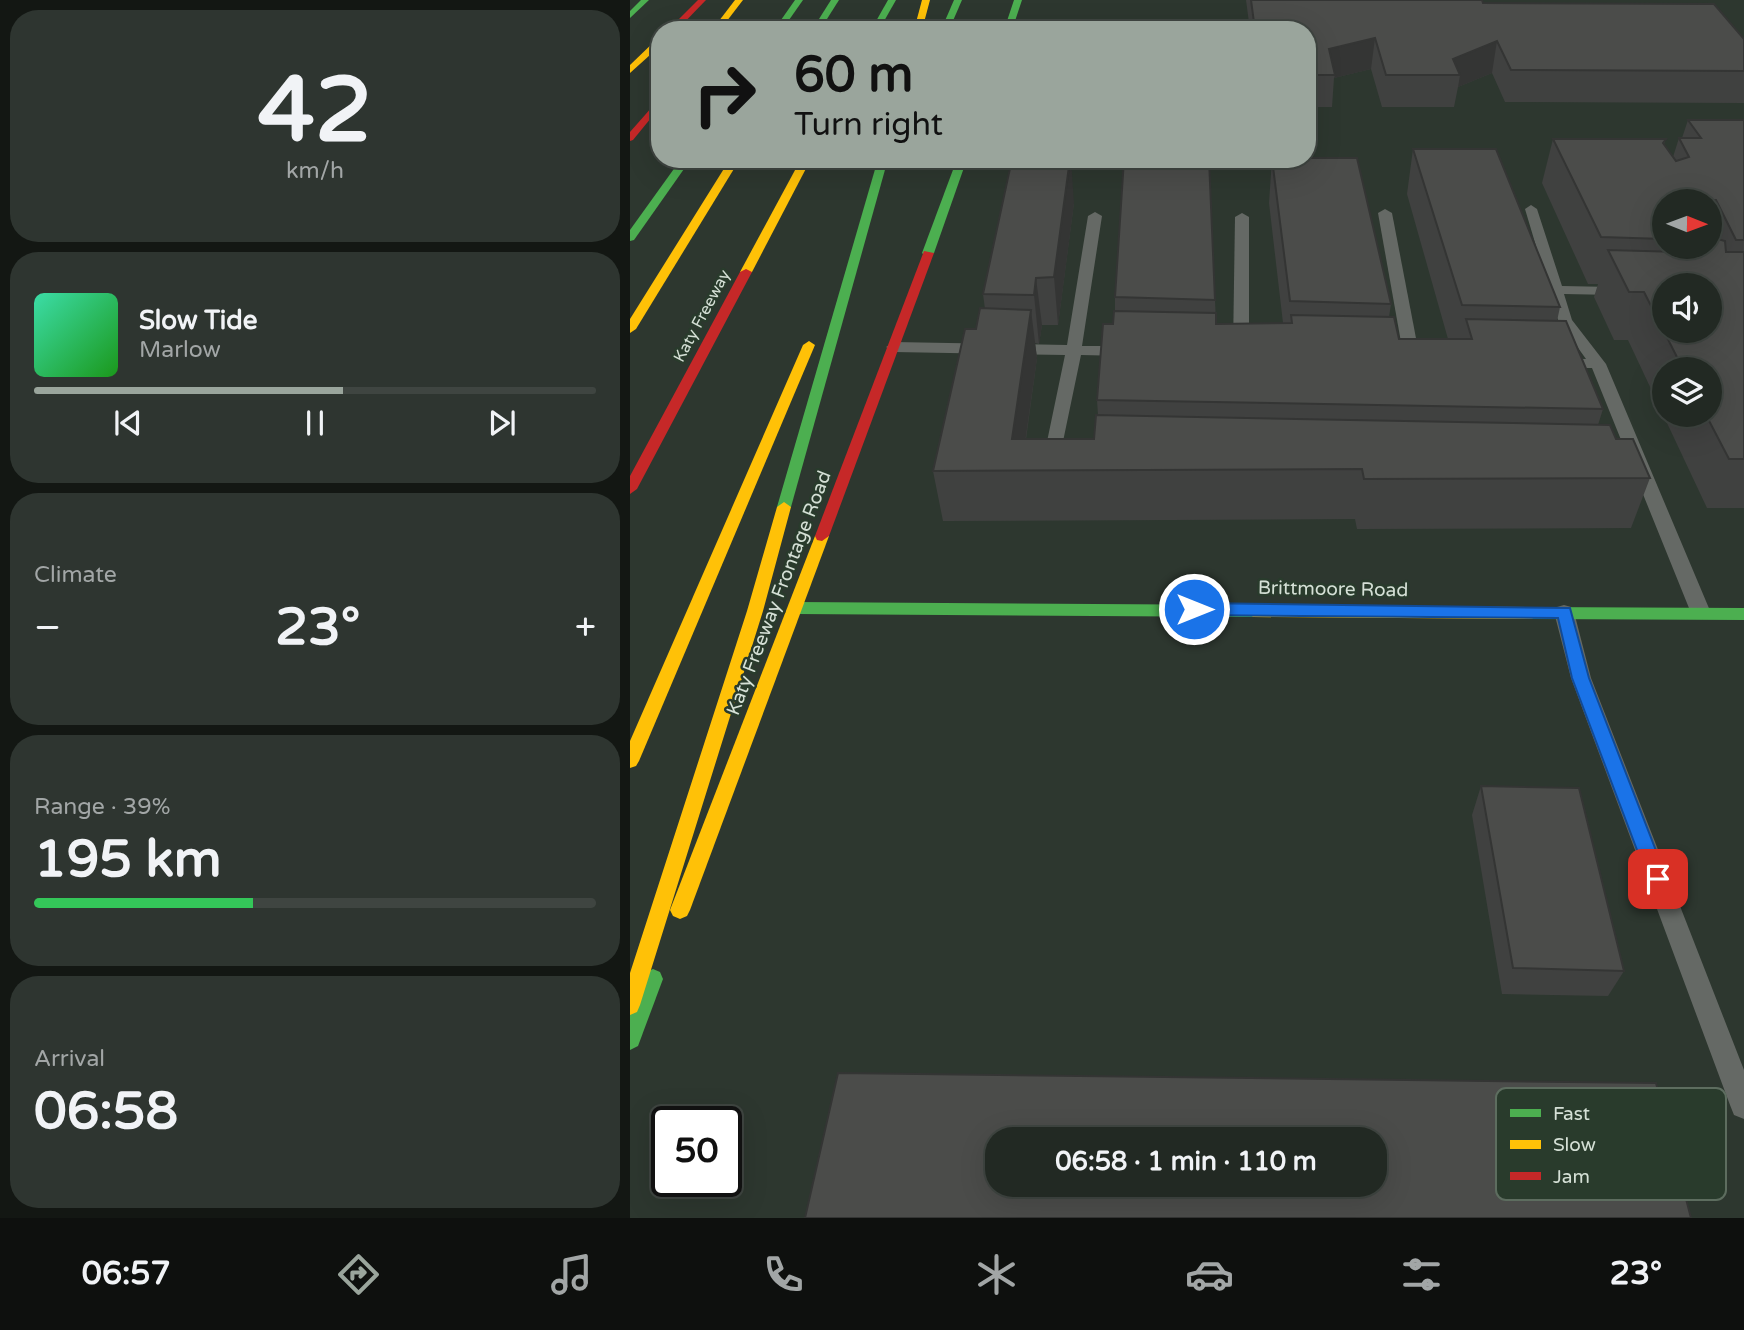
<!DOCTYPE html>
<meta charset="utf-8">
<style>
:root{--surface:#222923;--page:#2e3530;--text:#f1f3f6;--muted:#a2a6a6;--line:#3f4541;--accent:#9aa59c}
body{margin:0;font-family:"Varela Round",sans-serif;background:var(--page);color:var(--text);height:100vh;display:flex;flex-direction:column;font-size:26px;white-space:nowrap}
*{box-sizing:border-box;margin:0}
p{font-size:23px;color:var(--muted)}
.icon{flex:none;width:38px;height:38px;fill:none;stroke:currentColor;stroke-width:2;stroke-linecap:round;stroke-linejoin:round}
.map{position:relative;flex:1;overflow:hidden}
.panel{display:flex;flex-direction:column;gap:10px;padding:10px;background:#131713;width:630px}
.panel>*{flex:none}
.hud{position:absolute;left:21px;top:21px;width:665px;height:147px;border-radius:28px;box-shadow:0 7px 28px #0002,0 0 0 2px var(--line);background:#9aa59c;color:#111;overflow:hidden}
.needle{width:46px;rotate:91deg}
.fabs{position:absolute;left:1022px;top:189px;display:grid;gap:14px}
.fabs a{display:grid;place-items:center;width:70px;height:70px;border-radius:50%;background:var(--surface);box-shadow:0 7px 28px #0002,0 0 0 2px var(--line);font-size:35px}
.speed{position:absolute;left:21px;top:1106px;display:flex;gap:14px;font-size:35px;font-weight:700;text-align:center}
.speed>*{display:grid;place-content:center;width:91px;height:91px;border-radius:50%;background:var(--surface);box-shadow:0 7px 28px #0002,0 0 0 2px var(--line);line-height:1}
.speed .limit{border:4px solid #111;border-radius:10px;background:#fff;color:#111}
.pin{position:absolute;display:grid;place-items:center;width:60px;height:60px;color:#fff;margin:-30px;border-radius:14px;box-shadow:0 4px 10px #0006}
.me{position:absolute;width:77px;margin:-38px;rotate:90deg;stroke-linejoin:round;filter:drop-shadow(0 0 5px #0008)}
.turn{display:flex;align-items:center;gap:24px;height:147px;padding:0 28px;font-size:32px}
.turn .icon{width:91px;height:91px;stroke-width:2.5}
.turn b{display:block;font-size:49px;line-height:60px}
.big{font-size:52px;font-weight:700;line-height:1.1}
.panel .card{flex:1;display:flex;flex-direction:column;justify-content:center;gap:10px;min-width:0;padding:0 24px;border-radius:28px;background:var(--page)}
.panel .dial{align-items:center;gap:0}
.dial b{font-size:91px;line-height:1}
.song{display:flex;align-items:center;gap:21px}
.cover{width:84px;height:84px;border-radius:10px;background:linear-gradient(135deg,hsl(160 70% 55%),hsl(120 70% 35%))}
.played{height:7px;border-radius:4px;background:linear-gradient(90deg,var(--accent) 55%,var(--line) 55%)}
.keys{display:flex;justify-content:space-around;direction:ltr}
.heat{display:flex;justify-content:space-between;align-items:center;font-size:38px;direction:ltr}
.charge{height:10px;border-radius:5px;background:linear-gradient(90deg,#34c759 39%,var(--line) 0)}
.trip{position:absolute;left:355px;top:1127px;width:402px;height:70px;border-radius:28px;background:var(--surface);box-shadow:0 7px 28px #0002,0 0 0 2px var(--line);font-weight:700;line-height:70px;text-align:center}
.tabs{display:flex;height:112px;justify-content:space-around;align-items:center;background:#0e100e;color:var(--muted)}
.tabs .icon{width:49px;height:49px}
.tabs .selected{color:var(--accent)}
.tabs b{font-size:32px;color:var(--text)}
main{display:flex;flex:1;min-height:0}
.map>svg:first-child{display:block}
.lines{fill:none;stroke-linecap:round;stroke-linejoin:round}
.lane{fill:#656965;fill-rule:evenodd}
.fast{fill:#4caf50;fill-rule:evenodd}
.slow{fill:#ffc107;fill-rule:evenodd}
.jam{fill:#c62828;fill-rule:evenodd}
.wall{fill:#404140;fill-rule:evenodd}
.shaded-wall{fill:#343534}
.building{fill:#4b4c4a;stroke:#343534;stroke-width:2;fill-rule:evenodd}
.route{fill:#1a73e8;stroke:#114b97;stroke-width:2}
.labels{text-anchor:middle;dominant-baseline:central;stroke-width:5;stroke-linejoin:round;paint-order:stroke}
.far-street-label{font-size:16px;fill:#d5e0d6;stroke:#293b2c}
.street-label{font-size:19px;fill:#d5e0d6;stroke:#293b2c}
.key{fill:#293b2c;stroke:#5d6d5f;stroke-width:2}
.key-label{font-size:19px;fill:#d5e0d6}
</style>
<main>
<section class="panel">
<div class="card dial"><b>42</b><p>km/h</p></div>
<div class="card">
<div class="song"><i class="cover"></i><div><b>Slow Tide</b><p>Marlow</p></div></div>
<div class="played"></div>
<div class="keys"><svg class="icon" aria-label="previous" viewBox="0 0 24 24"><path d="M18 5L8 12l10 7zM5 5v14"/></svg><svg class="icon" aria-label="pause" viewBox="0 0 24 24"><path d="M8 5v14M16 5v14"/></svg><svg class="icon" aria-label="next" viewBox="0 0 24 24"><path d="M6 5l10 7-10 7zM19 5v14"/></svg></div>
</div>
<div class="card"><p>Climate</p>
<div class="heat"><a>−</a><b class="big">23°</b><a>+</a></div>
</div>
<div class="card"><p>Range · 39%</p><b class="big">195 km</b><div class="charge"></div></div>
<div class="card"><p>Arrival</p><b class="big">06:58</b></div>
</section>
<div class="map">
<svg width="1114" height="1218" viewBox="0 0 1114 1218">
<rect width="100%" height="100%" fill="#2d372f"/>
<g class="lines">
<g class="lane">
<polygon points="901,205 907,209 932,286 1034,288 1034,296 934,294 942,320 976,364 1081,613 1078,618 1064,618 1061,613 962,368 927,368 919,363 927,358 956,359 928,320 895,209"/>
<polygon points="755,209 762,213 790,359 782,364 774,359 748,213"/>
<polygon points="465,212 472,216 452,346 495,346 503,351 495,356 451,355 431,451 437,456 435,460 422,461 414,456 435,355 264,352 256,347 264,342 437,345 458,216"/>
<polygon points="612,213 619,217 619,349 611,354 603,349 605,217"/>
<polygon points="934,605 941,607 944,612 961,678 1114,1070 1114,1119 1104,1115 1100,1105 941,678 924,612 927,607"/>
</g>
<g class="fast">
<polygon points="11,0 19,0 0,18 0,11"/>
<polygon points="165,0 173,0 152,30 144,30"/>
<polygon points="201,0 209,0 190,30 182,30"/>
<polygon points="258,0 266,0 249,30 241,30"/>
<polygon points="324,0 332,0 319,30 311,30"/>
<polygon points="384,0 392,0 382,30 374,30"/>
<polygon points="51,159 61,159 4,240 0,241 0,230"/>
<polygon points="248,159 258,159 161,507 154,512 147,507"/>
<polygon points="327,159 337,159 304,253 294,255 292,253"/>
<polygon points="166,602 623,605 631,611 623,617 166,614 158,608"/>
<polygon points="902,607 1114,608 1114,620 902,619 894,613"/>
<polygon points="23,969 30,972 33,979 8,1046 0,1050 0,1012 16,972"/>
</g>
<g class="slow">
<polygon points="105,0 113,0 90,30 82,30"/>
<polygon points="292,0 300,0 292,30 284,30"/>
<polygon points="27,39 30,39 30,46 0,73 0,65"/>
<polygon points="100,159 110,159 6,329 0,333 0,319"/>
<polygon points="171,159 181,159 122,272 112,274 110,272"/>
<polygon points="179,341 185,345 9,761 6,766 0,768 0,741 173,345"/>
<polygon points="154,502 161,507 133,611 10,1005 7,1012 0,1015 0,973 117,611 147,507"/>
<polygon points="192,531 199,536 60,910 57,916 50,919 43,916 40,910 185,536"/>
<polygon points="623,605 902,607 910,613 902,619 623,617 615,611"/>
</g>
<g class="jam">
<polygon points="68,0 76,0 47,30 38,30"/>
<polygon points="30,98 30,107 3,140 0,141 0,132"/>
<polygon points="294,251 304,253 199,536 192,541 187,540 185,536"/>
<polygon points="116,269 122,272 7,489 0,494 0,476 110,272"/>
</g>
</g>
<g class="wall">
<polygon points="616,0 852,0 853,3 1114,39 1114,103 875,102 862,73 828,87 824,107 752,107 741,69 704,78 702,107 677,107 677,30 620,30"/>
<path d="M1058,120H1114V508H1077L998,340H984L964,297L968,284H958L912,183L923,139H1036L1034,144L1043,157L1049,138H1052ZM1034,201H1080V247H1034ZM1034,369H1080V415H1034Z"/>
<polygon points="783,149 930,307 927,321 973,409 968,425 986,439 1020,478 1001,528 727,529 725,519 313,521 303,471 346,329 355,309 353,294 444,203 428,325 412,325 409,344 405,343 407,358 396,439 464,439 468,415 467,400 485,311 485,297 585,300 586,324 653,323 639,203 642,159 761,304 759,317 769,339 818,339 777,194"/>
<polygon points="851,786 994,971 978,996 872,994 842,815"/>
</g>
<g class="shaded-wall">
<polygon points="745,38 741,69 704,78 705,75 699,49"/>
<polygon points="867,41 862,73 828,87 830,75 823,59"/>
<polygon points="441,159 444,203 428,325 424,277"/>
<polygon points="406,278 412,325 409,344 404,295"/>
<polygon points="401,310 407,358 391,471 382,439"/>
</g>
<g class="building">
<polygon points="621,0 852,0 853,3 1084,4 1114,39 1114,71 881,70 867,41 823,59 830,75 756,75 745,38 699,49 705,75 677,75 677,30 625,30"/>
<polygon points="1058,120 1114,120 1114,240 1106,240 1086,200 1066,200 1067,201 1034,201 1034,239 971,237 923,139 1036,139 1033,143 1046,161 1059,157 1049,138 1071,138"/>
<polygon points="783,149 866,149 930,307 832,305"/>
<polygon points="677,158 727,158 761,304 660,301 642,159 677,159"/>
<polygon points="382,159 440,159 424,277 406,278 404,295 353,294"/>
<polygon points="494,159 579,159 585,300 485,297"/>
<path d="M1080,226L1087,239L1095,241L1096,252H1114V459H1099L1076,415H1080V369H1053L1014,292H999L978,250L1050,252L1053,249V247H1080ZM1034,285H1080V331H1034Z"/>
<polygon points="350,308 401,310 382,439 464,439 466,415 980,425 986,439 1003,439 1020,478 734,479 732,469 303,471 335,329 346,329"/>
<polygon points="484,311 586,313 586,324 662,323 661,315 764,317 769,339 842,339 836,319 936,321 973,409 467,400 473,324 483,324"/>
<polygon points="851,786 949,788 994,971 883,968"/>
<path d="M208,1073L1026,1083L1061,1218H175ZM368,1139H746V1185H368Z"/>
</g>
<polygon class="route" points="564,603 940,608 959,678 1037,879 1034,885 1028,888 1021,885 1018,879 942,678 928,618 564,615 556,609"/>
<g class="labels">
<g class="far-street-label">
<text transform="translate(72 316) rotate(-62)">Katy Freeway</text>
</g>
<g class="street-label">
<text transform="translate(703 589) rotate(1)">Brittmoore Road</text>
<text transform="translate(149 593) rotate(-69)">Katy Freeway Frontage Road</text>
</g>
</g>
<rect x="866" y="1088" width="230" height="112" rx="10" class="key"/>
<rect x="880" y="1109" width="31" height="8" fill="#4caf50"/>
<rect x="880" y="1140" width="31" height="9" fill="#ffc107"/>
<rect x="880" y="1172" width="31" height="8" fill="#c62828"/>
<g class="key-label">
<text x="923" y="1120">Fast</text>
<text x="923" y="1151">Slow</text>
<text x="923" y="1183">Jam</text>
</g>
</svg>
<div class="fabs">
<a><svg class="needle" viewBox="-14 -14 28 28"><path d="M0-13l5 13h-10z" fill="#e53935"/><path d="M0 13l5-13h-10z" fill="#a2a6a6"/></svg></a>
<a><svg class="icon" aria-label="sound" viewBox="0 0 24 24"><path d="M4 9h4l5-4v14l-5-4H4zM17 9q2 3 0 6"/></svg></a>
<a><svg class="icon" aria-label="layers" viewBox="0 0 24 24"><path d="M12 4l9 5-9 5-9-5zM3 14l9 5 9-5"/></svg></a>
</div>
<div class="speed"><div class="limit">50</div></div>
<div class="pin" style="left:1028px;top:879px;background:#d93025"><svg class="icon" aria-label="arrive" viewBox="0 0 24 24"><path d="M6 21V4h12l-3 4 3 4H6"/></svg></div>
<svg class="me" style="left:564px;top:609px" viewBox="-20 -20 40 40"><circle r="17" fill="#1a73e8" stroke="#fff" stroke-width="3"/><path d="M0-11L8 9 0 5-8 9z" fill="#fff"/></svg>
<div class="trip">06:58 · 1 min · 110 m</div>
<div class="hud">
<div class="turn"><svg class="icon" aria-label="right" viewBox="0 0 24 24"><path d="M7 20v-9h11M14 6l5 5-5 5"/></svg><div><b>60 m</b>Turn right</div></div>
</div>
</div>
</main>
<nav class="tabs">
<b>06:57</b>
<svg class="icon selected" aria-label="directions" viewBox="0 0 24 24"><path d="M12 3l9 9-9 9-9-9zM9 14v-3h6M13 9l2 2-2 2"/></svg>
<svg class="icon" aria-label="music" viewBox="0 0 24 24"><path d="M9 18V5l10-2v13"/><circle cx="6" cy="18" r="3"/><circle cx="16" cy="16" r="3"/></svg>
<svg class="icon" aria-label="phone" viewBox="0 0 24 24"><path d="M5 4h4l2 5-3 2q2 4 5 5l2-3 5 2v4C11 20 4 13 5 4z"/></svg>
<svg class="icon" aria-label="climate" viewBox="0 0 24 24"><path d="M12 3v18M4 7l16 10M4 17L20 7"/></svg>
<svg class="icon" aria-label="car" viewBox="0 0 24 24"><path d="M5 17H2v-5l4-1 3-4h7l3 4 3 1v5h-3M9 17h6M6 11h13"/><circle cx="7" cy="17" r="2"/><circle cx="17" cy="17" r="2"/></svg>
<svg class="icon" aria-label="filters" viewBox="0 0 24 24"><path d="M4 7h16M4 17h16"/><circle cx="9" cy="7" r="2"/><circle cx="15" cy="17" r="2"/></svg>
<b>23°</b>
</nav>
